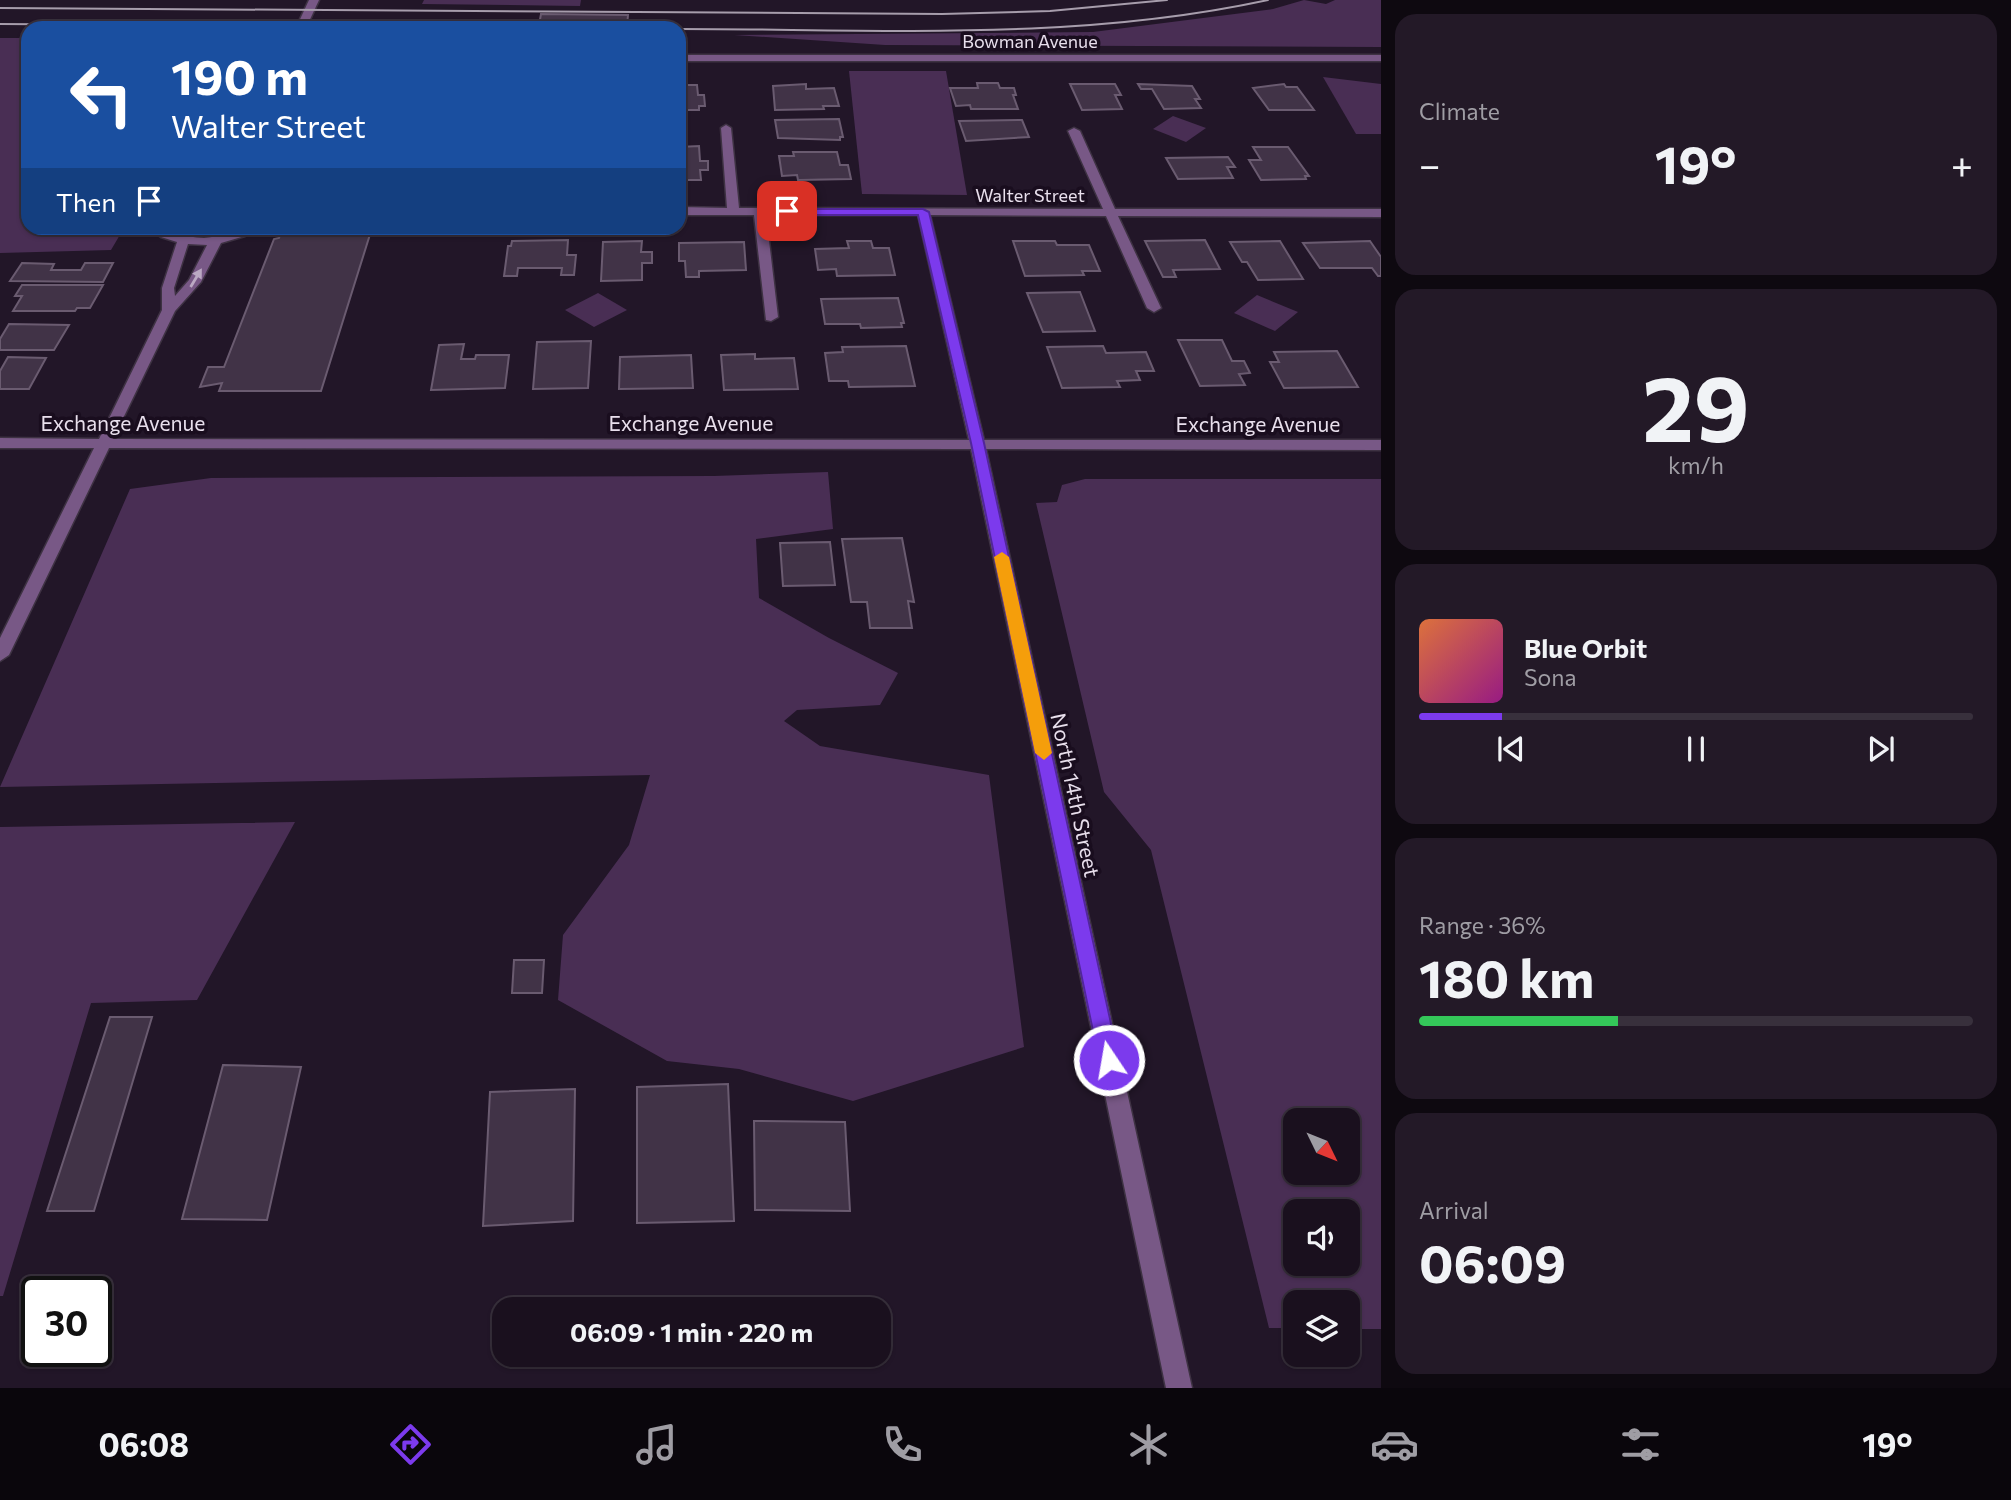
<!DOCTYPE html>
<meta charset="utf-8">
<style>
:root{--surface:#1a101e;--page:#231927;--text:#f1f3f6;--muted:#9f9da4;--line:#38303c;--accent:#7c3aed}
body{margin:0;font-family:Commissioner,sans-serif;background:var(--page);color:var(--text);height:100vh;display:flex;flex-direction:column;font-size:26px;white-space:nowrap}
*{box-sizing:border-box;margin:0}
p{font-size:23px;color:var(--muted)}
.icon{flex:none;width:38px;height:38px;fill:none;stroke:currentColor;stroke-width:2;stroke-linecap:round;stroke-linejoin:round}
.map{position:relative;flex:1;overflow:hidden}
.details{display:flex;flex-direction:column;gap:14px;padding:14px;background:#0e0910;width:630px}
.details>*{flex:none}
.top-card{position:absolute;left:21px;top:21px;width:665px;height:214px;border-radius:21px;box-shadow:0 2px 5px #0004,0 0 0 2px var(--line);background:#1a4fa0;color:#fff;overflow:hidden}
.needle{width:46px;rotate:133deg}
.controls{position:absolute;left:1283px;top:1108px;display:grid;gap:14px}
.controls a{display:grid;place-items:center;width:77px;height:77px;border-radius:14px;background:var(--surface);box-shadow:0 2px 5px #0004,0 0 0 2px var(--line);font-size:35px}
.speed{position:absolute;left:21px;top:1276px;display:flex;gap:14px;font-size:35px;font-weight:700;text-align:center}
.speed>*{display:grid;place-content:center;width:91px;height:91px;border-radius:50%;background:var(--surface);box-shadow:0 2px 5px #0004,0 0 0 2px var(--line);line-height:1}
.speed .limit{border:4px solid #111;border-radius:10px;background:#fff;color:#111}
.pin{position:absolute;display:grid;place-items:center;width:60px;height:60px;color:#fff;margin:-30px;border-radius:14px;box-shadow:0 4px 10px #0006}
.me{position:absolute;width:77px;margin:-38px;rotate:348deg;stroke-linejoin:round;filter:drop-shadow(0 0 5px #0008)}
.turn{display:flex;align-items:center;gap:24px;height:147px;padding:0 35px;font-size:32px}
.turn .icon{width:91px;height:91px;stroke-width:2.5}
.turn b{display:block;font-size:49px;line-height:60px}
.then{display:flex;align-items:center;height:66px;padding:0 35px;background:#0003;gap:14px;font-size:26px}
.big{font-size:52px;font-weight:700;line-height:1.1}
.details .tile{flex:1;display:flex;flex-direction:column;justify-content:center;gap:10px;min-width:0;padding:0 24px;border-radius:21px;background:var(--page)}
.details .dial{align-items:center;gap:0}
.dial b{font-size:91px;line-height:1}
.song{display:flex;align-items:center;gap:21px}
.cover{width:84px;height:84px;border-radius:10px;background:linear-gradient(135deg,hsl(20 70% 55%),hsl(310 70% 35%))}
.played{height:7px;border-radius:4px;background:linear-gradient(90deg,var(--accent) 15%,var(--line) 15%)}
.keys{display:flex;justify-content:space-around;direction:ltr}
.heat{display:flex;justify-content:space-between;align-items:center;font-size:38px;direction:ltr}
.charge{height:10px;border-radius:5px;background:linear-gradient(90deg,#34c759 36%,var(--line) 0)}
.trip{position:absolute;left:492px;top:1297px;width:399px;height:70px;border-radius:21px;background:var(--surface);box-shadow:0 2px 5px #0004,0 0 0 2px var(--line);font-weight:700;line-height:70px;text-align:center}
.menu{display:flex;height:112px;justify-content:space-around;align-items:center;background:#0a060c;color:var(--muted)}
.menu .icon{width:49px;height:49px}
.menu .selected{color:var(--accent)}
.menu b{font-size:32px;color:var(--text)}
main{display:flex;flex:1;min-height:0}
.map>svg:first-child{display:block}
.green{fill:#492e54;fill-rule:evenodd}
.building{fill:#413347;stroke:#6a5b70;stroke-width:2}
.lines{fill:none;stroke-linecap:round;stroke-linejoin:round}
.minor-casing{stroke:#3e3243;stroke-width:3}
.minor{fill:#785886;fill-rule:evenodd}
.tram{stroke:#a79dac;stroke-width:2}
.oneway{fill:#bba9c3}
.route{fill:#7c3aed;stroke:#51269a;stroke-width:2}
.slow{fill:#f59e0b}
.labels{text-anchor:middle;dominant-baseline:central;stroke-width:7;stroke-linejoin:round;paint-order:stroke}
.far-street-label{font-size:18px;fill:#e8dfec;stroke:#190d1e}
.street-label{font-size:21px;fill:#e8dfec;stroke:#190d1e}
</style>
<main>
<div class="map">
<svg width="1381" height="1388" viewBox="0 0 1381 1388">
<rect width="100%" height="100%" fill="#221628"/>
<g class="green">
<polygon points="424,0 581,0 580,6 422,4"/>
<polygon points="1304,0 1326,4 1335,0 1381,0 1381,47 885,45 734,35 1093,32 1273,9"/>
<polygon points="0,38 28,38 28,228 124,228 111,250 0,253"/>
<polygon points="849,71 946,71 967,195 862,194"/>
<polygon points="1323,77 1381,84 1381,134 1356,134"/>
<polygon points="1173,116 1206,128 1186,142 1153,129"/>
<polygon points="598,293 627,310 594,327 565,310"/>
<polygon points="1257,295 1298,312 1275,331 1234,313"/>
<polygon points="828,472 833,529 756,539 759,598 829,638 898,673 880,705 797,710 784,721 820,746 989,775 1024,1047 853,1101 739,1069 667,1061 558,1000 563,935 629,845 650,775 0,787 130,489 211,478 714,476"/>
<path d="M1085,479H1381V1329H1348V1302H1295V1328H1269L1151,850L1104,792L1036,503L1057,502L1062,485ZM1295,1120H1348V1172H1295ZM1295,1211H1348V1264H1295Z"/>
<polygon points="295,822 197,1000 91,1003 3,1296 0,1296 0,827"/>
</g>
<g class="building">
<polygon points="541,14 628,15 627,26 539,25"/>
<polygon points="977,83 998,83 1000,88 1014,88 1016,95 1013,95 1018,109 971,109 970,105 956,106 950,88 978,88"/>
<polygon points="806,84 806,89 834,88 839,106 823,106 824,109 775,110 773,86"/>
<polygon points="1070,84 1115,84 1121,95 1115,95 1122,109 1082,110"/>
<polygon points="1138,84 1192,86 1200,99 1195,99 1201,108 1164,109 1152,89 1141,89"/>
<polygon points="1284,84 1286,87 1297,87 1314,110 1269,110 1253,88"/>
<polygon points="679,85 697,85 698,95 704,95 705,106 699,106 699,110 679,110"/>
<polygon points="839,119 843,137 840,137 840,140 778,138 775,120"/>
<polygon points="1022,120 1029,137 966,141 959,121"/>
<polygon points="699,146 700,161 708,161 708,170 700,170 701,180 679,180 679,147"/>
<polygon points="1253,147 1288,147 1309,176 1305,176 1306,179 1261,180 1249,160 1261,160"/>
<polygon points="793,152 837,152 840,165 848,165 851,179 798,180 797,175 782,176 779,156 794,156"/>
<polygon points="1228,157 1235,167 1227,167 1233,178 1178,179 1166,158"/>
<polygon points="290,228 372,228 321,391 219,391 222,383 200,387 208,367 224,367 274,239 279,238 282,230"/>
<polygon points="568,240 567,255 576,255 574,275 561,275 562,268 518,268 517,276 504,276 508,246 511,246 512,241"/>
<polygon points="1205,240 1220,269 1173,270 1176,277 1163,277 1145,241"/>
<polygon points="642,241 641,252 652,252 652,263 642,263 642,280 601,281 603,242"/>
<polygon points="847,241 871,241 873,248 889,248 895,275 837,276 836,269 818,270 815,249 849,248"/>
<polygon points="1013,241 1055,241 1057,245 1089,245 1100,271 1082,271 1084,275 1025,276"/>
<polygon points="1280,241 1303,279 1258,280 1247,262 1242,262 1230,242"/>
<polygon points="1370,241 1381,257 1381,276 1378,276 1372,268 1320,268 1303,243"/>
<polygon points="744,242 746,270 699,271 699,277 686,277 685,261 679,261 679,243"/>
<polygon points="22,263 54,264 51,270 81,270 85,263 113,263 103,282 10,281"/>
<polygon points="22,285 103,285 90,308 77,308 75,311 13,311 22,296 15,296"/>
<polygon points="1080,292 1095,331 1043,332 1027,293"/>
<polygon points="898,298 904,323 901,323 902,327 861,328 860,324 825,324 821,299"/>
<polygon points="9,324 69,325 54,350 0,350 0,339"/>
<polygon points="1178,340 1222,340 1232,361 1244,361 1250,373 1239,374 1245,385 1200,386"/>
<polygon points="591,341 588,388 533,389 537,342"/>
<polygon points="464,344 461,359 475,359 476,355 509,355 505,388 431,390 439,345"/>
<polygon points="906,346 915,386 849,387 848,381 829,381 825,353 843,352 842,347"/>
<polygon points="1103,346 1106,353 1146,352 1154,371 1136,371 1140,380 1117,381 1120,387 1062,388 1047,347"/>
<polygon points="1337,351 1358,387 1284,388 1270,362 1279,362 1274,352"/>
<polygon points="755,354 755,359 794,358 798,389 724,390 721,355"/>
<polygon points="691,355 693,388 619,389 620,357"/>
<polygon points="8,357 46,358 29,389 0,389 0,371"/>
<polygon points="902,538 914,602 908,601 912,628 870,628 867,602 851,602 842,539"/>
<polygon points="830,542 835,585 783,586 780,543"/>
<polygon points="514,960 544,960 542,993 512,993"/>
<polygon points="110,1017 152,1017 94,1211 47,1211"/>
<polygon points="223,1065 301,1067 267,1220 182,1219"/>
<polygon points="728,1084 734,1221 637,1223 637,1087"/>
<polygon points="575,1089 573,1221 483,1226 490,1092"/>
<polygon points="754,1121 845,1122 850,1211 755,1210"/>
</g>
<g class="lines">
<defs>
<g id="minor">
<polygon points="309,0 319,0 306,28 296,28"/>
<rect x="679" y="55" width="702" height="6"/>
<path d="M726,125L731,128L739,208L1103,209L1068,131L1074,128L1080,131L1115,209H1381V217L1118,216L1161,308L1154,312L1147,308L1106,216L930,215L984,440H1381V450L986,449L1192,1388H1166L971,449L109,448L9,655L0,661V638L94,448H0V438L99,439L162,310V288L177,242L161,237L149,228C168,228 184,238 204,238C223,237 240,226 258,228L245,236L221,243L201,282L175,311L113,439L969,440L918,215H766L778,317L771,321L766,320L754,215H679V207L727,208L721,128ZM188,244L207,245L189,280L175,296L174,288Z"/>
</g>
</defs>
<use href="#minor" class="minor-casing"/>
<use href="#minor" class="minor"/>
<g class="tram">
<polyline points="0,8 942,14 1050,11 1167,0"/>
<polyline points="0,24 606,28"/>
<path d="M679,29C876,29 1075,42 1268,0"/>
</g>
</g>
<defs><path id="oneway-solid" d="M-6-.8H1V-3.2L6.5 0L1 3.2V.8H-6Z" transform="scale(1.75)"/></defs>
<use class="oneway" href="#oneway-solid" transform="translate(196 278) rotate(-59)"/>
<polygon class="route" points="783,209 923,209 929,212 984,443 1119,1060 1116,1067 1109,1070 1102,1067 1099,1060 971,443 918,215 787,215 782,211"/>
<polygon class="slow" points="1002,552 1009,557 1052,753 1044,760 1035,753 994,557"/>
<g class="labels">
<g class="far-street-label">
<text x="1030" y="41">Bowman Avenue</text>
<text x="1030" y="195">Walter Street</text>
</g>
<g class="street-label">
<text x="123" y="422">Exchange Avenue</text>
<text x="691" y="422">Exchange Avenue</text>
<text x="1258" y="423">Exchange Avenue</text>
<text transform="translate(1076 795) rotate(78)">North 14th Street</text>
</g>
</g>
</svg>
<div class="controls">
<a><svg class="needle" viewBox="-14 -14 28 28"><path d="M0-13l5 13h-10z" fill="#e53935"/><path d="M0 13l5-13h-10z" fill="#9f9da4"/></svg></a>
<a><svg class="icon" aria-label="sound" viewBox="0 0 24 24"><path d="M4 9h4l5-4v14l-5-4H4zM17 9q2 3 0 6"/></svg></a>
<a><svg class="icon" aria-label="layers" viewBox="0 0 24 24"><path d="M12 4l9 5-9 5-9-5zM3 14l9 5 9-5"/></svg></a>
</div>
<div class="speed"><div class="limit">30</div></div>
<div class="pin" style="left:787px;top:211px;background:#d93025"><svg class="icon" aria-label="arrive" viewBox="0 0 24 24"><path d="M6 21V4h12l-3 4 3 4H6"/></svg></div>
<svg class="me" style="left:1109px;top:1060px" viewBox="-20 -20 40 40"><circle r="17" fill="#7c3aed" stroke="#fff" stroke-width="3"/><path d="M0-11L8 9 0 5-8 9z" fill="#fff"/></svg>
<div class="trip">06:09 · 1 min · 220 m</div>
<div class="top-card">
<div class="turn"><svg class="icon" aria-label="left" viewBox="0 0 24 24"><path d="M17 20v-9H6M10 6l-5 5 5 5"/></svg><div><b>190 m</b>Walter Street</div></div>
<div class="then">Then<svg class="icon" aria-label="arrive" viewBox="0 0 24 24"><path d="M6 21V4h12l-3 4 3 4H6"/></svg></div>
</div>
</div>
<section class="details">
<div class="tile"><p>Climate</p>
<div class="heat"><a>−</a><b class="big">19°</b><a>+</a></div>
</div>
<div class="tile dial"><b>29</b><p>km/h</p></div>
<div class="tile">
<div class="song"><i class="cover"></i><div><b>Blue Orbit</b><p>Sona</p></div></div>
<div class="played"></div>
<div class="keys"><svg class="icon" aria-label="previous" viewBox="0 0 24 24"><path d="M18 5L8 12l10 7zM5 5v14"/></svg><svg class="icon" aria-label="pause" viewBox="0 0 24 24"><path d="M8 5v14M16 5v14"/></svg><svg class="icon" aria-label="next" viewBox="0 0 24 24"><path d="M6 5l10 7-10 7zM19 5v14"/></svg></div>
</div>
<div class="tile"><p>Range · 36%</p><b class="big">180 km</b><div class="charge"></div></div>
<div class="tile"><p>Arrival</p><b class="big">06:09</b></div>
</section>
</main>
<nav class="menu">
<b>06:08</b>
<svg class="icon selected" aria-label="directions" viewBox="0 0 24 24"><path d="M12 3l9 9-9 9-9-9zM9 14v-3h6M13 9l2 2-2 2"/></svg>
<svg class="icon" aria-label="music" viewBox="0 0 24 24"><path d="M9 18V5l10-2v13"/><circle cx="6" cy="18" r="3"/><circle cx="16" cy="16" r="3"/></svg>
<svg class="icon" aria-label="phone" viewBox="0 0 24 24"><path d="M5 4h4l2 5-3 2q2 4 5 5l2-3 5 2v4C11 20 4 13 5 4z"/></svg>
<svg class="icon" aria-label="climate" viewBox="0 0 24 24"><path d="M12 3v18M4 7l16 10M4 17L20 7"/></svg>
<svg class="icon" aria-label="car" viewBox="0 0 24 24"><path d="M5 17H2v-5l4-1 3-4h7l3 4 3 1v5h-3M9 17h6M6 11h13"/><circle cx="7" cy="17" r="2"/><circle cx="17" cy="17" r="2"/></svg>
<svg class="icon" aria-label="filters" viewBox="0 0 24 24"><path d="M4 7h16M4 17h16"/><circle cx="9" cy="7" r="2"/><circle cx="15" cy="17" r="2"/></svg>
<b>19°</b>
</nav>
